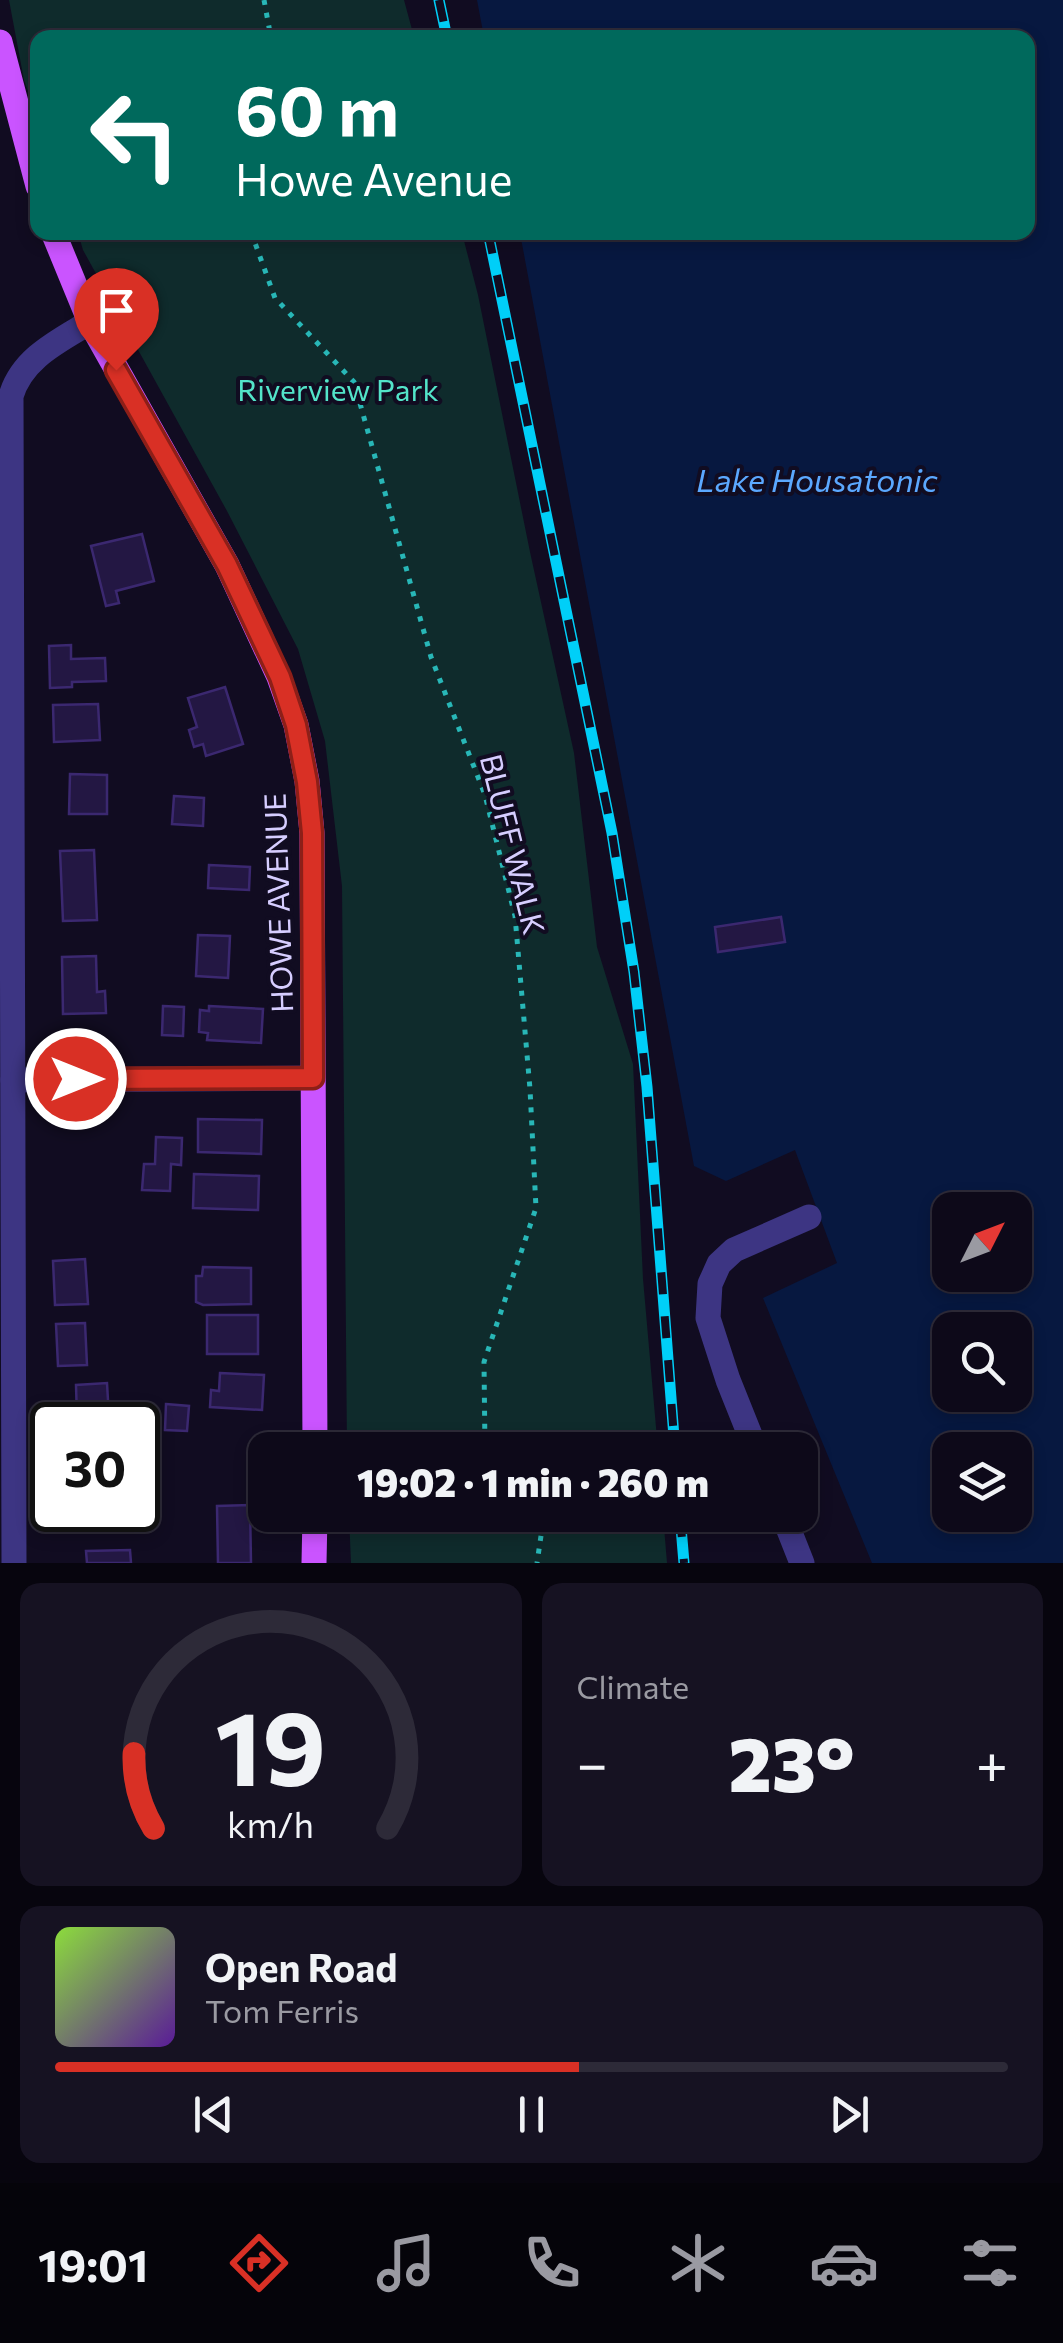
<!DOCTYPE html>
<meta charset="utf-8">
<style>
:root{--surface:#0d0919;--page:#161222;--text:#f1f3f6;--muted:#9a9aa2;--line:#2d2a38;--accent:#d93025}
body{margin:0;font-family:Commissioner,sans-serif;background:var(--page);color:var(--text);height:100vh;display:flex;flex-direction:column;font-size:38px;white-space:nowrap}
*{box-sizing:border-box;margin:0}
p{font-size:32px;color:var(--muted)}
.icon{flex:none;width:55px;height:55px;fill:none;stroke:currentColor;stroke-width:2;stroke-linecap:round;stroke-linejoin:round}
.map{position:relative;height:1563px;overflow:hidden}
.sheet{display:flex;flex-direction:column;gap:20px;padding:20px;background:#07050e;flex:1}
.sheet>*{flex:none}
.banner{position:absolute;left:30px;top:30px;width:1005px;height:210px;border-radius:20px;box-shadow:0 5px 15px #0003,0 0 0 2px var(--line);background:#00695c;color:#fff;overflow:hidden}
.needle{width:65px;rotate:48deg}
.buttons{position:absolute;left:932px;top:1192px;display:grid;gap:20px}
.buttons a{display:grid;place-items:center;width:100px;height:100px;border-radius:20px;background:var(--surface);box-shadow:0 5px 15px #0003,0 0 0 2px var(--line);font-size:50px}
.speed{position:absolute;left:30px;top:1402px;display:flex;gap:20px;font-size:50px;font-weight:700;text-align:center}
.speed>*{display:grid;place-content:center;width:130px;height:130px;border-radius:50%;background:var(--surface);box-shadow:0 5px 15px #0003,0 0 0 2px var(--line);line-height:1}
.speed .limit{border:5px solid #111;border-radius:15px;background:#fff;color:#111}
.pin{position:absolute;display:grid;place-items:center;width:85px;height:85px;color:#fff;margin:-102px -42px;border-radius:50% 50% 50% 0;rotate:-45deg;box-shadow:0 0 10px #0007}
.pin .icon{rotate:45deg}
.me{position:absolute;width:110px;margin:-55px;rotate:90deg;stroke-linejoin:round;filter:drop-shadow(0 0 8px #0008)}
.turn{display:flex;align-items:center;gap:35px;height:210px;padding:0 40px;font-size:45px}
.turn .icon{width:130px;height:130px;stroke-width:2.5}
.turn b{display:block;font-size:70px;line-height:85px}
.big{font-size:75px;font-weight:800;line-height:1.1}
.sheet .tile{flex:1;display:flex;flex-direction:column;justify-content:center;gap:15px;min-width:0;padding:0 35px;border-radius:20px;background:var(--page)}
.sheet .dial{align-items:center;gap:0}
.dial svg{height:260px;overflow:visible;fill:none;stroke:var(--line);stroke-width:7;stroke-linecap:round;text-anchor:middle}
.dial text{fill:var(--text);stroke:none}
.song{display:flex;align-items:center;gap:30px}
.cover{width:120px;height:120px;border-radius:15px;background:linear-gradient(135deg,hsl(90 70% 55%),hsl(270 70% 35%))}
.played{height:10px;border-radius:5px;background:linear-gradient(90deg,var(--accent) 55%,var(--line) 55%)}
.keys{display:flex;justify-content:space-around;direction:ltr}
.heat{display:flex;justify-content:space-between;align-items:center;font-size:55px;direction:ltr}
.sheet .tiles{flex:1;display:grid;gap:20px;grid-template-columns:1fr 1fr}
.tile:last-child{grid-column:span 2}
.trip{position:absolute;left:248px;top:1432px;width:570px;height:100px;border-radius:20px;background:var(--surface);box-shadow:0 5px 15px #0003,0 0 0 2px var(--line);font-weight:800;line-height:100px;text-align:center}
.tabs{display:flex;height:160px;justify-content:space-around;align-items:center;background:#05040a;color:var(--muted)}
.tabs .icon{width:70px;height:70px}
.tabs .selected{color:var(--accent)}
.tabs b{font-size:45px;color:var(--text)}
.map>svg:first-child{display:block}
.green{fill:#0f2b2c}
.water{fill:#071840;fill-rule:evenodd}
.building{fill:#231743;stroke:#3b2870;stroke-width:2.5}
.lines{fill:none;stroke-linecap:round;stroke-linejoin:round}
.path{stroke:#28b7b7;stroke-width:5;stroke-dasharray:5 8;stroke-linecap:butt}
.minor{stroke:#3d3583;stroke-width:25}
.major{stroke:#ca54ff;stroke-width:25}
.rail-casing{stroke:#00cff8;stroke-width:11}
.rail{stroke:#110c21;stroke-width:8;stroke-dasharray:22;stroke-linecap:butt}
.route-casing{stroke:#8d1f18;stroke-width:25}
.route{stroke:#d93025;stroke-width:18}
.labels{text-anchor:middle;dominant-baseline:central;stroke-width:8;stroke-linejoin:round;paint-order:stroke}
.park-label{font-size:30px;fill:#53e4c9;stroke:#110c21}
.street-label{font-size:30px;fill:#d6cdff;stroke:#110c21}
.water-label{font-size:32px;font-style:italic;fill:#5ba8ff;stroke:#110c21}
</style>
<div class="map">
<svg width="1063" height="1563" viewBox="0 0 1063 1563">
<rect width="100%" height="100%" fill="#110c21"/>
<g class="green">
<polygon points="9,0 404,0 414,37 38,38 37,116 24,80"/>
<polygon points="78,233 462,233 478,295 530,552 574,753 597,947 633,1064 643,1279 658,1450 347,1450 342,886 325,741 298,649 227,511 83,250"/>
<polygon points="349,1515 663,1515 667,1563 351,1563"/>
</g>
<path class="water" d="M477,0H1063V1563H872L763,1298L837,1263L795,1150L726,1181L694,1166L520,233L1028,232V38L484,37ZM950,1210H1015V1275H950ZM950,1330H1015V1395H950ZM950,1450H1015V1515H950Z"/>
<g class="building">
<polygon points="142,534 154,581 116,591 119,603 106,606 91,546"/>
<polygon points="71,645 71,659 105,658 106,681 72,682 72,687 50,688 49,646"/>
<polygon points="225,687 243,744 206,756 203,744 194,747 189,730 197,727 188,698"/>
<polygon points="98,704 100,740 54,742 53,705"/>
<polygon points="70,774 107,775 107,814 69,814"/>
<polygon points="174,796 204,798 203,826 172,824"/>
<polygon points="94,850 97,920 63,921 60,851"/>
<polygon points="209,865 250,867 249,890 208,888"/>
<polygon points="781,917 785,942 718,952 715,927"/>
<polygon points="198,935 230,936 228,978 196,976"/>
<polygon points="96,956 97,992 105,991 106,1013 63,1014 62,957"/>
<polygon points="163,1006 184,1007 183,1036 162,1035"/>
<polygon points="209,1006 263,1009 261,1043 207,1040 208,1033 199,1032 200,1010 209,1011"/>
<polygon points="198,1119 262,1120 261,1154 198,1152"/>
<polygon points="156,1137 182,1138 181,1165 171,1164 170,1191 142,1190 144,1164 155,1164"/>
<polygon points="194,1174 259,1176 258,1210 193,1208"/>
<polygon points="85,1259 88,1304 55,1305 53,1261"/>
<polygon points="203,1267 251,1268 251,1304 203,1305 196,1302 196,1276 202,1276"/>
<rect x="207" y="1315" width="51" height="39"/>
<polygon points="85,1323 87,1365 58,1366 56,1324"/>
<polygon points="220,1373 264,1375 262,1410 210,1407 211,1390 219,1391"/>
<polygon points="107,1383 109,1418 77,1419 76,1385"/>
<polygon points="166,1404 189,1406 187,1431 165,1430"/>
<polygon points="250,1505 251,1563 218,1563 217,1506"/>
<polygon points="54,1510 100,1510 99,1530 54,1527"/>
<polygon points="130,1550 131,1563 87,1563 86,1551"/>
</g>
<g class="lines">
<g class="path">
<polyline points="264,0 271,38"/>
<polyline points="251,232 275,298 354,382 431,657 485,795 515,916 530,1089 536,1208 484,1362 485,1450"/>
<polyline points="529,1515 542,1529 537,1563"/>
</g>
<g class="minor">
<polyline points="13,1080 313,1078"/>
<polyline points="756,1450 728,1380 708,1318 710,1284 719,1264 734,1250 809,1217"/>
<polyline points="783,1515 802,1563"/>
<path d="M14,1563L11,396C22,358 59,341 90,322"/>
</g>
<g class="major">
<polyline points="0,42 38,186"/>
<polyline points="53,232 90,322 227,565 279,677 296,725 307,781 312,833 315,1450"/>
<polyline points="314,1563 315,1515"/>
</g>
<defs>
<g id="rail">
<polyline points="439,0 447,38"/>
<polyline points="488,232 612,833 634,972 647,1087 675,1450"/>
<polyline points="680,1515 684,1563"/>
</g>
</defs>
<use href="#rail" class="rail-casing"/>
<use href="#rail" class="rail"/>
</g>
<g class="lines">
<defs>
<polyline id="route" points="76,1079 313,1078 312,833 307,782 296,725 280,677 227,565 116,370"/>
</defs>
<use href="#route" class="route-casing"/>
<use href="#route" class="route"/>
</g>
<g class="labels">
<g class="park-label">
<text x="338" y="388">Riverview Park</text>
</g>
<g class="street-label">
<text transform="translate(514 844) rotate(76)">BLUFF WALK</text>
<text transform="translate(277 903) rotate(-92)">HOWE AVENUE</text>
</g>
<g class="water-label">
<text x="817" y="479">Lake Housatonic</text>
</g>
</g>
</svg>
<div class="buttons">
<a><svg class="needle" viewBox="-14 -14 28 28"><path d="M0-13l5 13h-10z" fill="#e53935"/><path d="M0 13l5-13h-10z" fill="#9a9aa2"/></svg></a>
<a><svg class="icon" aria-label="search" viewBox="0 0 24 24"><circle cx="10" cy="10" r="6"/><path d="M15 15l6 6"/></svg></a>
<a><svg class="icon" aria-label="layers" viewBox="0 0 24 24"><path d="M12 4l9 5-9 5-9-5zM3 14l9 5 9-5"/></svg></a>
</div>
<div class="speed"><div class="limit">30</div></div>
<div class="pin" style="left:116px;top:370px;background:#d93025"><svg class="icon" aria-label="arrive" viewBox="0 0 24 24"><path d="M6 21V4h12l-3 4 3 4H6"/></svg></div>
<svg class="me" style="left:76px;top:1079px" viewBox="-20 -20 40 40"><circle r="17" fill="#d93025" stroke="#fff" stroke-width="3"/><path d="M0-11L8 9 0 5-8 9z" fill="#fff"/></svg>
<div class="trip">19:02 · 1 min · 260 m</div>
<div class="banner">
<div class="turn"><svg class="icon" aria-label="left" viewBox="0 0 24 24"><path d="M17 20v-9H6M10 6l-5 5 5 5"/></svg><div><b>60 m</b>Howe Avenue</div></div>
</div>
</div>
<section class="sheet">
<div class="tiles">
<div class="tile dial"><svg viewBox="0 0 100 80">
<path d="M14 69A42 42 0 1 1 86 69"/>
<path d="M14 69A42 42 0 0 1 8 46" stroke="#d93025"/>
<text x="50" y="56" font-size="32" font-weight="700">19</text>
<text x="50" y="72" font-size="11">km/h</text>
</svg></div>
<div class="tile"><p>Climate</p>
<div class="heat"><a>−</a><b class="big">23°</b><a>+</a></div>
</div>
<div class="tile">
<div class="song"><i class="cover"></i><div><b>Open Road</b><p>Tom Ferris</p></div></div>
<div class="played"></div>
<div class="keys"><svg class="icon" aria-label="previous" viewBox="0 0 24 24"><path d="M18 5L8 12l10 7zM5 5v14"/></svg><svg class="icon" aria-label="pause" viewBox="0 0 24 24"><path d="M8 5v14M16 5v14"/></svg><svg class="icon" aria-label="next" viewBox="0 0 24 24"><path d="M6 5l10 7-10 7zM19 5v14"/></svg></div>
</div>
</div>
</section>
<nav class="tabs">
<b>19:01</b>
<svg class="icon selected" aria-label="directions" viewBox="0 0 24 24"><path d="M12 3l9 9-9 9-9-9zM9 14v-3h6M13 9l2 2-2 2"/></svg>
<svg class="icon" aria-label="music" viewBox="0 0 24 24"><path d="M9 18V5l10-2v13"/><circle cx="6" cy="18" r="3"/><circle cx="16" cy="16" r="3"/></svg>
<svg class="icon" aria-label="phone" viewBox="0 0 24 24"><path d="M5 4h4l2 5-3 2q2 4 5 5l2-3 5 2v4C11 20 4 13 5 4z"/></svg>
<svg class="icon" aria-label="climate" viewBox="0 0 24 24"><path d="M12 3v18M4 7l16 10M4 17L20 7"/></svg>
<svg class="icon" aria-label="car" viewBox="0 0 24 24"><path d="M5 17H2v-5l4-1 3-4h7l3 4 3 1v5h-3M9 17h6M6 11h13"/><circle cx="7" cy="17" r="2"/><circle cx="17" cy="17" r="2"/></svg>
<svg class="icon" aria-label="filters" viewBox="0 0 24 24"><path d="M4 7h16M4 17h16"/><circle cx="9" cy="7" r="2"/><circle cx="15" cy="17" r="2"/></svg>
</nav>
